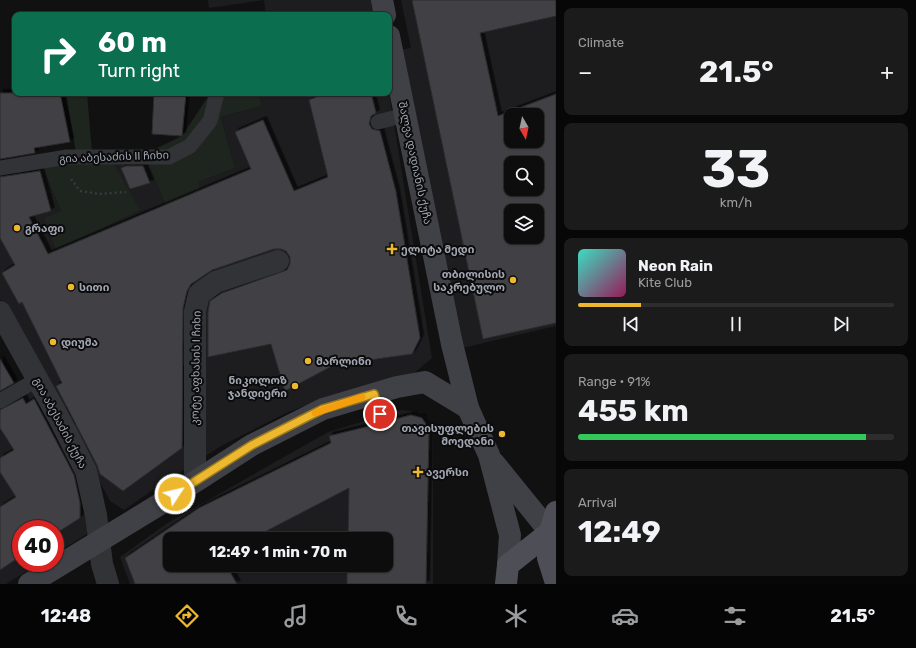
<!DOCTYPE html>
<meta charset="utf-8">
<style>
:root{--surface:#0d0d0e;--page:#1b1b1c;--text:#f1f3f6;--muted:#9a9c9e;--line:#2d2d2e;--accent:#edb82e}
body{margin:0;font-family:Rubik,"Noto Sans Georgian",sans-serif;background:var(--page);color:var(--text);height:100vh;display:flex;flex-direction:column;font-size:15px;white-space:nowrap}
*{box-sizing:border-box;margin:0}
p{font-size:13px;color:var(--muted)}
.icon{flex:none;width:22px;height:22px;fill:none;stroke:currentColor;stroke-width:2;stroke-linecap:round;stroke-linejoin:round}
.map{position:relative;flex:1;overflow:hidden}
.sheet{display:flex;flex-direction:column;gap:8px;padding:8px;background:#070708;width:360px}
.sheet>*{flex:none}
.banner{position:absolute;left:12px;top:12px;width:380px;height:84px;border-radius:8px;box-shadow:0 1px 3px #0004,0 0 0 1px var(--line);background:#0b6e4f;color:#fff;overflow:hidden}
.needle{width:26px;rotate:171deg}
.buttons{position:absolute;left:504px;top:108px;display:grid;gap:8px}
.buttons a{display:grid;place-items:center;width:40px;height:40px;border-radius:8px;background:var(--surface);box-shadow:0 1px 3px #0004,0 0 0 1px var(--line);font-size:20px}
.speed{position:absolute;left:12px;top:520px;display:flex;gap:8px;font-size:20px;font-weight:700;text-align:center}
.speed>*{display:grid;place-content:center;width:52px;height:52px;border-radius:50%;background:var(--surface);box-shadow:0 1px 3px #0004,0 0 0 1px var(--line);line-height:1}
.speed .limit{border:6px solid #d22;background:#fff;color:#111}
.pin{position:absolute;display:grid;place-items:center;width:34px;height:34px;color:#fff;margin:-17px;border:2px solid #fff;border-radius:50%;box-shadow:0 1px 4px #0007}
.me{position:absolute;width:44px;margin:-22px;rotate:55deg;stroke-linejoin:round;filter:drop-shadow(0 0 3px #0008)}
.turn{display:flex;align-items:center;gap:14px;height:84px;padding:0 20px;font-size:18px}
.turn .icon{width:52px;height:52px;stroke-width:2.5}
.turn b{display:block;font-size:28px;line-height:34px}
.big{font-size:30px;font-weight:700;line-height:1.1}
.sheet .widget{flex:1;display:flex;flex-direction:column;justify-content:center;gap:6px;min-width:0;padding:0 14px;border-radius:8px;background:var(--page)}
.sheet .dial{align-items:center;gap:0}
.dial b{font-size:52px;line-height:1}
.song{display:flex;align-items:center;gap:12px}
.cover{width:48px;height:48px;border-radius:6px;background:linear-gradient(135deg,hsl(170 70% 55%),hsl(330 70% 35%))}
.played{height:4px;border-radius:2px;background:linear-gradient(90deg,var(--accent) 20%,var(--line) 20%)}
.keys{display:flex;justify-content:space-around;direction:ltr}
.heat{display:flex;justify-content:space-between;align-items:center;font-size:22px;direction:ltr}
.charge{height:6px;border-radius:3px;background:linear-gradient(90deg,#34c759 91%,var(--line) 0)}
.trip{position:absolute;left:163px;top:532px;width:230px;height:40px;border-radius:8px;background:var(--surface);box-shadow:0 1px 3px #0004,0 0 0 1px var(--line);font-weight:700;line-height:40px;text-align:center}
.tabs{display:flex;height:64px;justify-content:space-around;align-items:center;background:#050506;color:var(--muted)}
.tabs .icon{width:28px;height:28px}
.tabs .active{color:var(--accent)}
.tabs b{font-size:18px;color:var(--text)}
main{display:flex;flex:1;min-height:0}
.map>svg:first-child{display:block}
.built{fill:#1d1d1f;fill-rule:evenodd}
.green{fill:#1d251e}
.building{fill:#404145;stroke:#2b2b2e;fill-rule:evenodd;filter:url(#shadow)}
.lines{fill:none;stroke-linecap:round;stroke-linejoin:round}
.path{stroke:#38393e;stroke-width:2.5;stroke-dasharray:2 3;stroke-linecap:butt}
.lane{stroke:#323337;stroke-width:15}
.street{stroke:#323337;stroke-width:22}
.secondary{stroke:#404147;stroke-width:22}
.primary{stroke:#4e4f56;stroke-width:22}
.route-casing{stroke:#9a781e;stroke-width:10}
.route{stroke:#edb82e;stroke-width:7}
.slow{stroke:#f59e0b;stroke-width:7}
.poi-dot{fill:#edb82e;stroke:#0c0c0d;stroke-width:1.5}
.labels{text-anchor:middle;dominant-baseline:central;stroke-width:4;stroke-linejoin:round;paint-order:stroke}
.street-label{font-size:11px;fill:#a2a6b3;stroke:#0c0c0d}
.poi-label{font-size:11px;font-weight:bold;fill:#a2a6b3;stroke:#0c0c0d;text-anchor:start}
</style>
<main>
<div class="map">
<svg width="556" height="584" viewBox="0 0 556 584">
<defs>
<filter id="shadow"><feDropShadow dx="3.5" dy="-3.5" stdDeviation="0" flood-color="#0009"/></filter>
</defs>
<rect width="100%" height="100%" fill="#111112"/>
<g class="built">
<polygon points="208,0 264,0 209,8"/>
<polygon points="264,0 371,0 374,15 266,15"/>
<path d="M401,0H556V326L454,350L392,51L411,48ZM511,115H537V141H511ZM511,163H537V189H511ZM511,211H537V237H511Z"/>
<polygon points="258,93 389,93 432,358 407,379 335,396 288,412 223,445 169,479 124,510 110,501 70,427 149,384 141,367 62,409 0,299 0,177 42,166 61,211 56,250 112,161 148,163 170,216 197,182 235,168 221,117 262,106"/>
<polygon points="36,388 77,459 89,512 87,534 55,554 55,529 21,529 21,563 40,563 6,584 0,584 0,409"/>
<path d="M401,410L421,412L429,418L433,430V584H130L120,557L166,524L328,432ZM170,539H386V565H170Z"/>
</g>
<g class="green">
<polygon points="66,93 87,93 92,152 76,153"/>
<polygon points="207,93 258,93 262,106 221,117 235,168 198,182 203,201 170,216 148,163 128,162 182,136 207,98"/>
<polygon points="112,161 140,210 56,250 44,218 61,211 42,166"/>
</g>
<g class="building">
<path d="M412,0H556V16L480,33L498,116L556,94V323L483,339ZM511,115H537V141H511ZM511,163H537V189H511ZM511,211H537V237H511Z"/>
<polygon points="0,93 60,93 70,142 34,148 35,153 0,159"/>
<polygon points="154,93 186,93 182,136 152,134"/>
<polygon points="326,93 371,93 376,113 371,116 369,124 372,129 380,131 396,192 420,338 412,354 334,365 285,391 271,344 208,357 208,312 210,301 222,293 287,270 290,264 290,257 286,251 281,249 274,249 212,270 191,284 187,291 183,308 182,448 123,491 100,474 97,465 56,386 62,383 22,302 19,304 2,273 15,265 0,238 0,177 40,171 51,211 29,217 48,254 251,169 235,132 263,120 294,191 328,177 309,100"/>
<polygon points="126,166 143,166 150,183 130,189 121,168"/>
<polygon points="0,359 14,383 0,391"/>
<polygon points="23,398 26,404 34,399 74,475 80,503 80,518 55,534 55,529 21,529 21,556 0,570 0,507 16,497 0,472 0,458 14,450 0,428 0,410"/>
<polygon points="411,415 422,418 429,429 426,584 347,584 347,565 386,565 386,539 348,539 349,488 251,539 170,539 170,565 226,565 237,584 135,584 125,558 199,508 331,443 329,436 374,425 377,429 385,431 390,428 392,420"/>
</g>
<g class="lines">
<polyline class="path" points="71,179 80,191 99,194 126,192"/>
<g class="lane">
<polyline points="378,122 405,115"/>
<polyline points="0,168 67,157 169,157 190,146 210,121 217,93"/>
<polyline points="374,394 383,422"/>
<polyline points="0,401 38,379"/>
</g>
<g class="street">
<polyline points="0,312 59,418 86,471 96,515 102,564 108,584"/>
<polyline points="195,480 195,311 199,294 216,282 278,261"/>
</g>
<g class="secondary">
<polyline points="382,0 385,15"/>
<polyline points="389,36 452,344 468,408 489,455 510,535 508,565"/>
<polyline points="494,463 550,532"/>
<polyline points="29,584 165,501 252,445 323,409 397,387 425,382 468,408"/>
</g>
<g class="primary">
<polyline points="556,512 550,532 548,558 556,583"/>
<polyline points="506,584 508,565 550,532"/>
</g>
</g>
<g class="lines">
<defs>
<polyline id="route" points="175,494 252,445 309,416 323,409 374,394 380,414"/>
</defs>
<use href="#route" class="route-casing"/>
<use href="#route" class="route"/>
<polyline class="slow" points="315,413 362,397"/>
</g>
<g class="poi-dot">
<circle cx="17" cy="228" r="4"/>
<path d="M390 243h4v4h4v4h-4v4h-4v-4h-4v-4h4z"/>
<circle cx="513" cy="280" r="4"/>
<circle cx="71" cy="287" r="4"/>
<circle cx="53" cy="342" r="4"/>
<circle cx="308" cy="361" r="4"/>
<circle cx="295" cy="386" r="4"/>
<circle cx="502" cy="434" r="4"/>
<path d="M416 466h4v4h4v4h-4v4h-4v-4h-4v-4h4z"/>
</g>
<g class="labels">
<g class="street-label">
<text transform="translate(114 157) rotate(-2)">გია აბესაძის II ჩიხი</text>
<text transform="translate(415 163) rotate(78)">შალვა დადიანის ქუჩა</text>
<text transform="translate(196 368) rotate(-89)">კოტე აფხასის I ჩიხი</text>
<text transform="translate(60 423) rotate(62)">გია აბესაძის ქუჩა</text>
</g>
<g class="poi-label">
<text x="25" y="228">გრაფი</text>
<text x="401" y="249">ელიტა მედი</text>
<text x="505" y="274" text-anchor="end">თბილისის<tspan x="505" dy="13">საკრებულო</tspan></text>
<text x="79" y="287">სითი</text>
<text x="61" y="342">დიუმა</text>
<text x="316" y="361">მარლინი</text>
<text x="287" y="380" text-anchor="end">ნიკოლოზ<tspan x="287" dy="13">ჯანდიერი</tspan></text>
<text x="494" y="428" text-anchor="end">თავისუფლების<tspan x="494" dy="13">მოედანი</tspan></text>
<text x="426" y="472">ავერსი</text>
</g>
</g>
</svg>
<div class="buttons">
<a><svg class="needle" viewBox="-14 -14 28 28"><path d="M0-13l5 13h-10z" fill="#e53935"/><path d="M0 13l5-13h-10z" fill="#9a9c9e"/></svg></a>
<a><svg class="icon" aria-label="search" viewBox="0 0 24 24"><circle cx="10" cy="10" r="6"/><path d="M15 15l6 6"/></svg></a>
<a><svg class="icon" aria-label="layers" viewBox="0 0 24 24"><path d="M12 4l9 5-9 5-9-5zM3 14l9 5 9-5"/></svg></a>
</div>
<div class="speed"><div class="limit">40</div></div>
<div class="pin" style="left:380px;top:414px;background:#d93025"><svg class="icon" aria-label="arrive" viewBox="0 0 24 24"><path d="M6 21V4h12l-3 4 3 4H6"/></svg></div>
<svg class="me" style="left:175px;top:494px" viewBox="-20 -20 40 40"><circle r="17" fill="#edb82e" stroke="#fff" stroke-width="3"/><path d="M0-11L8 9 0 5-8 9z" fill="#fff"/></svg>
<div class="trip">12:49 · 1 min · 70 m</div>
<div class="banner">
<div class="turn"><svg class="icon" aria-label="right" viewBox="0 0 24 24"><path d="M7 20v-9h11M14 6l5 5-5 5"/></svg><div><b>60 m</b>Turn right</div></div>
</div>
</div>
<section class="sheet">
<div class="widget"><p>Climate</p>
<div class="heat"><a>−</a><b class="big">21.5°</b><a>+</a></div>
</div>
<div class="widget dial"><b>33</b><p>km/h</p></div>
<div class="widget">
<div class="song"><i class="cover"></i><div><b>Neon Rain</b><p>Kite Club</p></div></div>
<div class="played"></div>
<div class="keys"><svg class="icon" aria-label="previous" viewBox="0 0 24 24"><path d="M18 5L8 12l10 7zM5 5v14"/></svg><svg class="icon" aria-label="pause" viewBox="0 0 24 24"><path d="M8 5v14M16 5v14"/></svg><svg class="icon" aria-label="next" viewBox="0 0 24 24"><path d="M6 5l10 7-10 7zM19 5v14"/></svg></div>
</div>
<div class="widget"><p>Range · 91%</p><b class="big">455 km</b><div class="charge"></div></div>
<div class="widget"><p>Arrival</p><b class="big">12:49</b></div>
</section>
</main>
<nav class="tabs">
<b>12:48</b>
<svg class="icon active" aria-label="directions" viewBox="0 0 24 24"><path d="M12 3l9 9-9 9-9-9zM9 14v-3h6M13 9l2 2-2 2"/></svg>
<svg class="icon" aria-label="music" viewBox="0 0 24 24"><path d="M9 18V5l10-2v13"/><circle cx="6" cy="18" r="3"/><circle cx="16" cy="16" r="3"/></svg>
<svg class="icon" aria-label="phone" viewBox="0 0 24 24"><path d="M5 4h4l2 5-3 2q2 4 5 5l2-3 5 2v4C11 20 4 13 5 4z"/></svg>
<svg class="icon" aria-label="climate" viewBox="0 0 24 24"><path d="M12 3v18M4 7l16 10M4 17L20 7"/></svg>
<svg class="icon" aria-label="car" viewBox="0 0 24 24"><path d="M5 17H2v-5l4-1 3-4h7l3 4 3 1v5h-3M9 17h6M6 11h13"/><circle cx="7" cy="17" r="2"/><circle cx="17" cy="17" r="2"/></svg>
<svg class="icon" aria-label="filters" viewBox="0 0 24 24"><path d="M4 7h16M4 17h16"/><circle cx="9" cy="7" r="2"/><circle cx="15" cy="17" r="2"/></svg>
<b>21.5°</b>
</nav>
